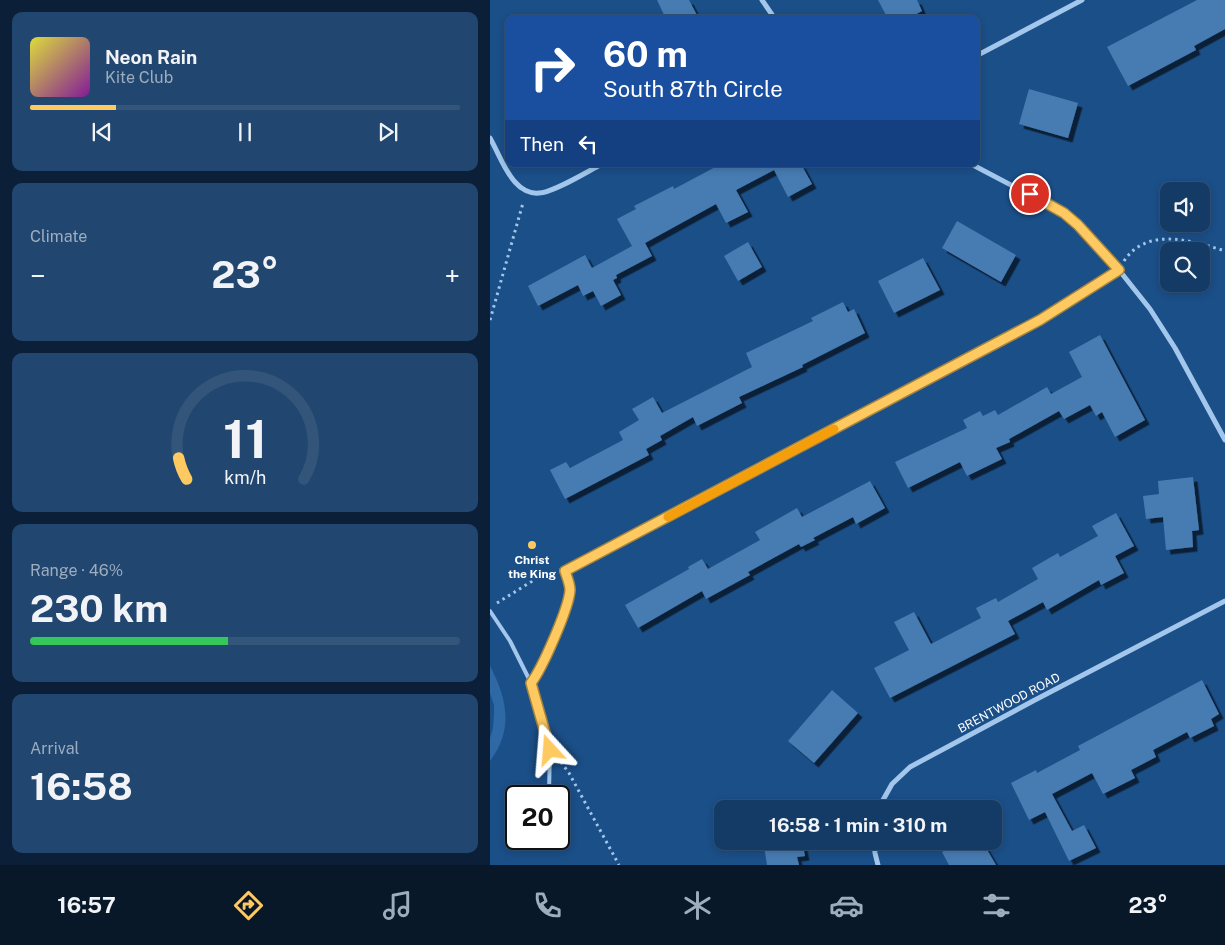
<!DOCTYPE html>
<meta charset="utf-8">
<style>
:root{--surface:#143b66;--page:#21466f;--text:#f1f3f6;--muted:#9dadbf;--line:#33557a;--accent:#fec960}
body{margin:0;font-family:"Public Sans",sans-serif;background:var(--page);color:var(--text);height:100vh;display:flex;flex-direction:column;font-size:19px;white-space:nowrap}
*{box-sizing:border-box;margin:0}
p{font-size:16px;color:var(--muted)}
.icon{flex:none;width:28px;height:28px;fill:none;stroke:currentColor;stroke-width:2;stroke-linecap:round;stroke-linejoin:round}
.map{position:relative;flex:1;overflow:hidden}
.details{display:flex;flex-direction:column;gap:12px;padding:12px;background:#0b2038;width:490px}
.details>*{flex:none}
.banner{position:absolute;left:15px;top:15px;width:475px;height:152px;border-radius:10px;box-shadow:0 2px 8px #0003,0 0 0 1px var(--line);background:#1a4fa0;color:#fff;overflow:hidden}
.controls{position:absolute;left:670px;top:182px;display:grid;gap:10px}
.controls a{display:grid;place-items:center;width:50px;height:50px;border-radius:10px;background:var(--surface);box-shadow:0 2px 8px #0003,0 0 0 1px var(--line);font-size:25px}
.speed{position:absolute;left:15px;top:785px;display:flex;gap:10px;font-size:25px;font-weight:700;text-align:center}
.speed>*{display:grid;place-content:center;width:65px;height:65px;border-radius:50%;background:var(--surface);box-shadow:0 2px 8px #0003,0 0 0 1px var(--line);line-height:1}
.speed .limit{border:2px solid #111;border-radius:8px;background:#fff;color:#111}
.pin{position:absolute;display:grid;place-items:center;width:42px;height:42px;color:#fff;margin:-21px;border:2px solid #fff;border-radius:50%;box-shadow:0 1px 5px #0007}
.me{position:absolute;width:55px;margin:-28px;rotate:341deg;stroke-linejoin:round;filter:drop-shadow(0 0 4px #0008)}
.turn{display:flex;align-items:center;gap:18px;height:105px;padding:0 15px;font-size:22px}
.turn .icon{width:65px;height:65px;stroke-width:2.5}
.turn b{display:block;font-size:35px;line-height:42px}
.then{display:flex;align-items:center;height:48px;padding:0 15px;background:#0003;gap:10px;font-size:19px}
.big{font-size:38px;font-weight:700;line-height:1.1}
.details .widget{flex:1;display:flex;flex-direction:column;justify-content:center;gap:8px;min-width:0;padding:0 18px;border-radius:10px;background:var(--page)}
.details .dial{align-items:center;gap:0}
.dial svg{height:130px;overflow:visible;fill:none;stroke:var(--line);stroke-width:7;stroke-linecap:round;text-anchor:middle}
.dial text{fill:var(--text);stroke:none}
.song{display:flex;align-items:center;gap:15px}
.cover{width:60px;height:60px;border-radius:8px;background:linear-gradient(135deg,hsl(60 70% 55%),hsl(290 70% 35%))}
.played{height:5px;border-radius:2px;background:linear-gradient(90deg,var(--accent) 20%,var(--line) 20%)}
.keys{display:flex;justify-content:space-around;direction:ltr}
.heat{display:flex;justify-content:space-between;align-items:center;font-size:28px;direction:ltr}
.charge{height:8px;border-radius:4px;background:linear-gradient(90deg,#34c759 46%,var(--line) 0)}
.trip{position:absolute;left:224px;top:800px;width:288px;height:50px;border-radius:10px;background:var(--surface);box-shadow:0 2px 8px #0003,0 0 0 1px var(--line);font-weight:700;line-height:50px;text-align:center}
.tab-bar{display:flex;height:80px;justify-content:space-around;align-items:center;background:#081829;color:var(--muted)}
.tab-bar .icon{width:35px;height:35px}
.tab-bar .current{color:var(--accent)}
.tab-bar b{font-size:22px;color:var(--text)}
main{display:flex;flex:1;min-height:0}
.map>svg:first-child{display:block}
.green{fill:#2e69a6}
.building{fill:#477bb2;filter:url(#shadow)}
.lines{fill:none;stroke-linecap:round;stroke-linejoin:round}
.path{stroke:#a3c7ec;stroke-width:3;stroke-dasharray:2.5 4;stroke-linecap:butt}
.service{stroke:#a3c7ec;stroke-width:4}
.minor{stroke:#a3c7ec;stroke-width:5}
.route-casing{stroke:#a5833e;stroke-width:12}
.route{stroke:#fec960;stroke-width:9}
.slow{stroke:#f59e0b;stroke-width:9}
.poi-dot{fill:#fec960;stroke:#1b4f88;stroke-width:2}
.labels{text-anchor:middle;dominant-baseline:central;stroke-width:5;stroke-linejoin:round;paint-order:stroke}
.poi-label{font-size:12px;font-weight:bold;fill:#fff;stroke:#1b4f88}
.street-label{font-size:12px;fill:#fff;stroke:#1b4f88}
</style>
<main>
<section class="details">
<div class="widget">
<div class="song"><i class="cover"></i><div><b>Neon Rain</b><p>Kite Club</p></div></div>
<div class="played"></div>
<div class="keys"><svg class="icon" aria-label="previous" viewBox="0 0 24 24"><path d="M18 5L8 12l10 7zM5 5v14"/></svg><svg class="icon" aria-label="pause" viewBox="0 0 24 24"><path d="M8 5v14M16 5v14"/></svg><svg class="icon" aria-label="next" viewBox="0 0 24 24"><path d="M6 5l10 7-10 7zM19 5v14"/></svg></div>
</div>
<div class="widget"><p>Climate</p>
<div class="heat"><a>−</a><b class="big">23°</b><a>+</a></div>
</div>
<div class="widget dial"><svg viewBox="0 0 100 80">
<path d="M14 69A42 42 0 1 1 86 69"/>
<path d="M14 69A42 42 0 0 1 9 56" stroke="#fec960"/>
<text x="50" y="56" font-size="32" font-weight="700">11</text>
<text x="50" y="72" font-size="11">km/h</text>
</svg></div>
<div class="widget"><p>Range · 46%</p><b class="big">230 km</b><div class="charge"></div></div>
<div class="widget"><p>Arrival</p><b class="big">16:58</b></div>
</section>
<div class="map">
<svg width="735" height="865" viewBox="0 0 735 865">
<defs>
<filter id="shadow"><feDropShadow dx="4.5" dy="4.5" stdDeviation="0" flood-color="#0009"/></filter>
</defs>
<rect width="100%" height="100%" fill="#1b4f88"/>
<path class="green" d="M0,666C17,698 24,730 0,761V738L3,728L4,714V705L0,693Z"/>
<g class="building">
<polygon points="167,0 199,0 209,19 176,19"/>
<polygon points="388,0 427,0 432,11 417,19 398,19"/>
<polygon points="707,0 735,0 735,29 704,46 706,50 638,86 617,47"/>
<polygon points="539,89 588,103 578,138 529,124"/>
<polygon points="231,164 311,164 322,184 298,197 284,170 246,190 258,212 236,223 226,204 155,243 162,256 126,275 127,278 123,280 131,295 111,306 103,291 93,296 88,285 48,306 38,286 95,255 102,268 142,246 127,219 146,209 144,206 183,186 184,189"/>
<polygon points="467,221 526,255 511,282 452,248"/>
<polygon points="258,242 272,267 248,281 234,256"/>
<polygon points="433,258 450,290 404,313 388,281"/>
<polygon points="353,302 358,312 364,309 375,333 312,365 313,367 249,397 252,403 207,426 203,417 170,436 172,440 156,449 159,455 75,499 60,470 76,462 80,468 133,440 129,432 149,420 142,409 163,397 172,413 262,367 256,353 323,321 321,318"/>
<polygon points="610,335 655,420 625,437 612,412 606,416 600,405 574,419 569,411 519,439 520,442 506,448 512,459 477,476 470,462 418,488 405,462 477,428 473,420 490,411 493,416 505,410 508,415 557,387 561,394 592,377 579,352"/>
<polygon points="703,477 709,530 702,531 703,547 676,550 673,517 656,519 653,496 669,494 668,481"/>
<polygon points="380,481 395,508 366,524 363,517 323,538 325,540 311,547 309,544 258,572 260,575 216,599 212,591 148,628 135,605 199,569 198,567 212,559 218,569 270,540 265,532 307,508 312,517"/>
<polygon points="626,513 644,546 625,556 634,573 611,585 609,580 557,610 553,602 518,621 525,634 400,698 384,668 419,650 404,622 424,612 441,644 491,618 486,608 506,598 508,602 548,579 542,568 568,553 570,557 608,536 602,526"/>
<polygon points="712,680 729,714 721,719 724,726 700,738 697,732 663,750 666,757 641,770 645,778 613,794 602,773 562,794 582,831 594,825 606,848 579,861 555,812 539,820 521,783 546,770 547,773 590,750 588,746"/>
<polygon points="342,690 368,713 324,763 298,741"/>
<polygon points="287,841 312,841 315,856 307,857 309,865 277,865 274,846 287,844"/>
<polygon points="470,841 492,841 506,865 459,865 452,852"/>
</g>
<g class="lines">
<g class="path">
<path d="M634,261C657,226 703,241 735,251"/>
<polyline points="0,320 33,203"/>
<polyline points="7,603 52,575 65,573"/>
<polyline points="71,762 79,773 129,865"/>
</g>
<g class="service">
<polyline points="0,611 20,641 41,683 60,749 59,792"/>
<polyline points="41,683 53,664 77,603 80,590 75,571"/>
</g>
<g class="minor">
<polyline points="272,0 285,19"/>
<polyline points="486,56 592,0"/>
<path d="M0,138C8,152 14,170 25,182C31,189 40,194 49,193C63,193 98,171 112,164"/>
<polyline points="481,164 574,213 588,225 629,270 660,309 685,348 735,440"/>
<polyline points="75,571 550,320 629,270"/>
<polyline points="388,809 402,784 420,767 543,701 735,601"/>
<polyline points="384,841 385,853 388,865"/>
</g>
</g>
<g class="lines">
<defs>
<path id="route" d="M60,750L41,683C52,669 79,608 80,590C80,584 77,577 75,571L550,320L629,270L588,225L574,213L540,194"/>
</defs>
<use href="#route" class="route-casing"/>
<use href="#route" class="route"/>
<polyline class="slow" points="178,517 344,429"/>
</g>
<circle class="poi-dot" cx="42" cy="545" r="5"/>
<g class="labels">
<g class="poi-label">
<text x="42" y="560">Christ<tspan x="42" dy="14">the King</tspan></text>
</g>
<g class="street-label">
<text transform="translate(519 703) rotate(-28)">BRENTWOOD ROAD</text>
</g>
</g>
</svg>
<div class="controls">
<a><svg class="icon" aria-label="sound" viewBox="0 0 24 24"><path d="M4 9h4l5-4v14l-5-4H4zM17 9q2 3 0 6"/></svg></a>
<a><svg class="icon" aria-label="search" viewBox="0 0 24 24"><circle cx="10" cy="10" r="6"/><path d="M15 15l6 6"/></svg></a>
</div>
<div class="speed"><div class="limit">20</div></div>
<div class="pin" style="left:540px;top:194px;background:#d93025"><svg class="icon" aria-label="arrive" viewBox="0 0 24 24"><path d="M6 21V4h12l-3 4 3 4H6"/></svg></div>
<svg class="me" style="left:60px;top:750px" viewBox="-20 -20 40 40"><path d="M0-17L14 15 0 8-14 15z" fill="#fec960" stroke="#fff" stroke-width="4"/></svg>
<div class="trip">16:58 · 1 min · 310 m</div>
<div class="banner">
<div class="turn"><svg class="icon" aria-label="right" viewBox="0 0 24 24"><path d="M7 20v-9h11M14 6l5 5-5 5"/></svg><div><b>60 m</b>South 87th Circle</div></div>
<div class="then">Then<svg class="icon" aria-label="left" viewBox="0 0 24 24"><path d="M17 20v-9H6M10 6l-5 5 5 5"/></svg></div>
</div>
</div>
</main>
<nav class="tab-bar">
<b>16:57</b>
<svg class="icon current" aria-label="directions" viewBox="0 0 24 24"><path d="M12 3l9 9-9 9-9-9zM9 14v-3h6M13 9l2 2-2 2"/></svg>
<svg class="icon" aria-label="music" viewBox="0 0 24 24"><path d="M9 18V5l10-2v13"/><circle cx="6" cy="18" r="3"/><circle cx="16" cy="16" r="3"/></svg>
<svg class="icon" aria-label="phone" viewBox="0 0 24 24"><path d="M5 4h4l2 5-3 2q2 4 5 5l2-3 5 2v4C11 20 4 13 5 4z"/></svg>
<svg class="icon" aria-label="climate" viewBox="0 0 24 24"><path d="M12 3v18M4 7l16 10M4 17L20 7"/></svg>
<svg class="icon" aria-label="car" viewBox="0 0 24 24"><path d="M5 17H2v-5l4-1 3-4h7l3 4 3 1v5h-3M9 17h6M6 11h13"/><circle cx="7" cy="17" r="2"/><circle cx="17" cy="17" r="2"/></svg>
<svg class="icon" aria-label="filters" viewBox="0 0 24 24"><path d="M4 7h16M4 17h16"/><circle cx="9" cy="7" r="2"/><circle cx="15" cy="17" r="2"/></svg>
<b>23°</b>
</nav>
